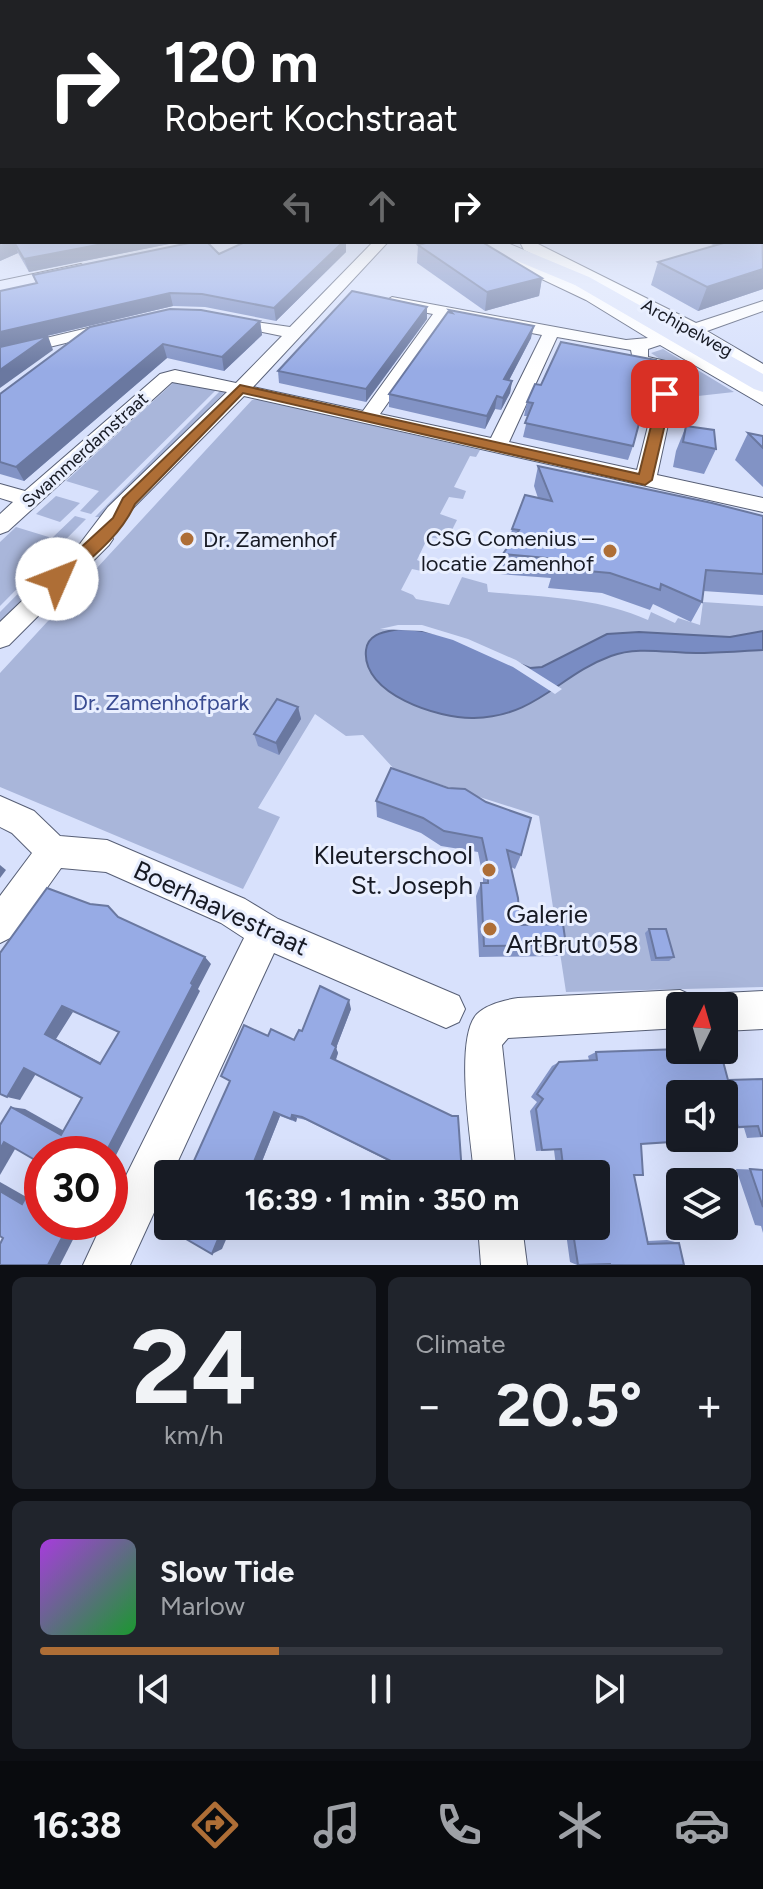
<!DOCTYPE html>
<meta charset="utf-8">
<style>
:root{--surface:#171b24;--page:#20242c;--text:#f1f3f6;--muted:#9ea1a6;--line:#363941;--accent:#ae6e36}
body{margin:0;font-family:Figtree,sans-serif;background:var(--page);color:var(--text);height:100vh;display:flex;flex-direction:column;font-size:30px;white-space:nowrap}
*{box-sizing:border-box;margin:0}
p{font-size:26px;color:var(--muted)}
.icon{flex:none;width:44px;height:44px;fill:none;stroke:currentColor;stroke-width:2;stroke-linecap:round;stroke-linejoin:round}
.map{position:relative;height:1265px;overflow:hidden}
.drawer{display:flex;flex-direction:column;gap:12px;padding:12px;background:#0d0f14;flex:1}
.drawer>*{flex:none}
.guide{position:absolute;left:0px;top:0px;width:764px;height:244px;box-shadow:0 8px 32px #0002;background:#202124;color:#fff;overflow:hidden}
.needle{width:52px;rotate:5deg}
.controls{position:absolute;left:666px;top:992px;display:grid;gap:16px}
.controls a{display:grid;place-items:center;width:72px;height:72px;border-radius:8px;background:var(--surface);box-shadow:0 8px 32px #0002;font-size:40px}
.speed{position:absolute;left:24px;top:1136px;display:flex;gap:16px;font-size:40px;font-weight:700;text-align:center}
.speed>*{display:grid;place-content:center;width:104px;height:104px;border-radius:50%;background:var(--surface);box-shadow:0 8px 32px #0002;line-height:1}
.speed .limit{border:12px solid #d22;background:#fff;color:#111}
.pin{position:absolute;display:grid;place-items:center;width:68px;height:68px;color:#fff;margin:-34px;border-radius:16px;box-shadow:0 4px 12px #0006}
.me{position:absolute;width:88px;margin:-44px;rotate:46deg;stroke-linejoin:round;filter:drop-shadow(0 0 6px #0008)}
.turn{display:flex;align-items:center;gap:28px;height:168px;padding:0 32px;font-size:36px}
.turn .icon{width:104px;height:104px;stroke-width:2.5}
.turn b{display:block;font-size:56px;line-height:68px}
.lanes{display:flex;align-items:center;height:76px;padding:0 32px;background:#0003;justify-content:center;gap:40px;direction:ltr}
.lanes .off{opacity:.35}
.big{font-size:60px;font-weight:700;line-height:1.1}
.drawer .card{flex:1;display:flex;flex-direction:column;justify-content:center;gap:12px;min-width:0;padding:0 28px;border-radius:12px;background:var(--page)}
.drawer .dial{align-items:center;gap:0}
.dial b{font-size:104px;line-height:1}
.song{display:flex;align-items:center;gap:24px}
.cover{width:96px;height:96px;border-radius:12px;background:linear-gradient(135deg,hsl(280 70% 55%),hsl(130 70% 35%))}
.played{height:8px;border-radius:4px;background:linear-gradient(90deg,var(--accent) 35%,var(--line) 35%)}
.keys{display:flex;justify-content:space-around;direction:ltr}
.heat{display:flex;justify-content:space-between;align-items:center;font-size:44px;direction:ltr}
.drawer .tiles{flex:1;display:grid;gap:12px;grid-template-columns:1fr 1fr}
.card:last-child{grid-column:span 2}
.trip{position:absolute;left:154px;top:1160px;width:456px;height:80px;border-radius:8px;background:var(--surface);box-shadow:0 8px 32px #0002;font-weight:700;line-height:80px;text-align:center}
.tab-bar{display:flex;height:128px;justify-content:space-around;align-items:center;background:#090b0e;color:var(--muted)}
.tab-bar .icon{width:56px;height:56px}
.tab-bar .current{color:var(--accent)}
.tab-bar b{font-size:36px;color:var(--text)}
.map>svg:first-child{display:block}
.green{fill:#a9b6da}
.water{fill:#798cc3;stroke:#5c6a93;stroke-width:2}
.pier{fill:#d8e1fc}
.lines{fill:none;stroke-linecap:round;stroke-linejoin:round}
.minor-casing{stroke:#575f76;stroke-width:2}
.secondary-casing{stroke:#575f76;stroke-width:2}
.minor{fill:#fff;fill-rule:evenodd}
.secondary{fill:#e0e7fc;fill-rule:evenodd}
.wall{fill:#8293c5}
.shaded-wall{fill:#6a78a0}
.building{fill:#97abe5;stroke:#6a78a0;stroke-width:2;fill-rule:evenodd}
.route{fill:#ae6e36;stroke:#714823;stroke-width:2}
.poi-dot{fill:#ae6e36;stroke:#e9efff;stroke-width:3}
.labels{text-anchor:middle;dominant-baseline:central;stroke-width:6;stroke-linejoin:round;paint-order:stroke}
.far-street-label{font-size:18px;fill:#171a24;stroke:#e9efff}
.poi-label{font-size:22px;fill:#171a24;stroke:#e9efff;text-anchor:end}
.park-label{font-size:22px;fill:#3a4c92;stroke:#e9efff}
.near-poi-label{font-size:26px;fill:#171a24;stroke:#e9efff;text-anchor:end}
.near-street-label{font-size:26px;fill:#171a24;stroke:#e9efff}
</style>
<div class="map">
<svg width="763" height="1265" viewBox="0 0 763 1265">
<rect width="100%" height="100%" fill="#d8e1fc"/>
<g class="green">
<polygon points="663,349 734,392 698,396 673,393 672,367 651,353"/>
<polygon points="174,382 217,389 91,514 80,511 99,491 66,481"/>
<polygon points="223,388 225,392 102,517 95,517"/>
<path d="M258,399L480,450L476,457L470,456L454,487L466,491L463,499L449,497L440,514L457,520L447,540L428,537L417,560L430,566L426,572L412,569L401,590L413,595L416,599L449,605L462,577L487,584L488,592C543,597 597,597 648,620L651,612L675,623L678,618L700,625L703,602L763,606V987L566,992L539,816L395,770L363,735L346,736L315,714L258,808L280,817L243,889L0,787V673L252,400Z"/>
<polygon points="56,496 80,503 60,522 36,514"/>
<polygon points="75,516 86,519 0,606 0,542 16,527 52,538"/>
<polygon points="58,553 65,556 0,622 0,612"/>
</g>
<path class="water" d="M399,629C445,629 488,652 530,668L542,667L607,634L639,632L730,637L763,631V650C741,651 718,653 696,653C668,653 637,646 611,656C559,675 536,717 474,718C439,719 361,694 366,650C368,633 385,632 399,629Z"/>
<polygon class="pier" points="398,625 422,625 468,639 516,660 562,689 555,694 513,667 453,640 422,631 380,629"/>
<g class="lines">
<defs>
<g id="minor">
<path d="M373,242L387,243L253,387L363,411L433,314L386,305L384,302L392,297L626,340L648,338L586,300L485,252V246L490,245L596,294L763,391V405L660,345L648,349V357L670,362L679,374L657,475L763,498V512L244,396L123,518L110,534L113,539L109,545L9,645L0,648V622L76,549L108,507L227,392L172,382L8,531L0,534V514L13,502L0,498V484L25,491L160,374L175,370L236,383L282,336L220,323V317L290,327ZM448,317L542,335L491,438L380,414ZM557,337L631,350L634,365L658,370L661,374L637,470L509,442Z"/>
<polygon points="520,242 534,242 696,323 763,301 763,311 707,331 763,364 763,376 689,332 524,250"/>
<polygon points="113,322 119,324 121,327 119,330 0,359 0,349"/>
<polygon points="0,796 34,811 60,836 107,840 245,899 278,919 459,996 465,1009 459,1022 446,1028 274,953 172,1174 168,1174 168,1182 130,1265 83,1265 103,1222 110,1222 110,1208 244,938 221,923 106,872 61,868 12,937 0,943 0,896 32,853 12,833 0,827"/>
<path d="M680,990L693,996L698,1006H680V1028L508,1038L502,1045L516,1174H474C471,1139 454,1038 477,1014C487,1004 505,1000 518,998Z"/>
<polygon points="763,991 763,1029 724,1031 724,1006 708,1006 711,999 724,993"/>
<polygon points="478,1226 522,1226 527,1265 481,1265"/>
</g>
<g id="secondary">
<polygon points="478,242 505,242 589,277 763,374 763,392 754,389 575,285 481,246"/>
<polygon points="81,264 91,270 88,274 0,293 0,281"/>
</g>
</defs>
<use href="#minor" class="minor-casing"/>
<use href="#secondary" class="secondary-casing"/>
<use href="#minor" class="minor"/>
<use href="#secondary" class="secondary"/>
</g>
<g class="wall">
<polygon points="0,195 2,242 179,242 29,272 18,253 0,261"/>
<polygon points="763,200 763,289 698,311 651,285 658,262 715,246 707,242 762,242"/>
<polygon points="355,242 346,244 346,252 276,321 205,307 173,306 0,347 36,283 33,275 219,254"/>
<polygon points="418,245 542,278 539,296 485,311 417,263"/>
<polygon points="449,310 531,338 509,380 512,381 510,393 501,410 495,409 485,429 389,407 389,394 449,312"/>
<polygon points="427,319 366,402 279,383 278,371"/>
<polygon points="260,321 262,335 224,371 167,358 24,481 0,474 0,394 90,327"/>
<polygon points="541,385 633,446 628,460 523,437 528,416 524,416 527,402"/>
<polygon points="686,426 716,449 704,474 673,467 676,451"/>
<polygon points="748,433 763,436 763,487 735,460"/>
<polygon points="538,466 763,516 763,595 703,591 702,602 691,622 653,604 650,610 602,593 548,588 551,578 500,574 503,554 508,547 512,529 538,498 534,486"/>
<polygon points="298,707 301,719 279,755 258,746 254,734"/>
<polygon points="391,768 521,855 515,869 511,867 520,925 566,945 558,956 479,957 476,896 481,883 483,883 483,878 478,852 441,846 421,833 377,817 376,801"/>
<polygon points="649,929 674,957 669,961 651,961 645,933"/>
<polygon points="351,1009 336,1048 338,1053 336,1060 462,1174 415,1174 306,1120 297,1118 296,1122 280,1116 257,1174 188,1174 230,1082 268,1036 294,1040 302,1031"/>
<polygon points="596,1052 728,1080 763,1079 763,1137 747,1138 744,1128 724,1129 724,1094 715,1094 715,1093 680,1094 674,1142 641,1144 634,1175 648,1241 667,1240 679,1243 684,1265 698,1265 577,1265 570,1262 565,1226 596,1226 596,1174 557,1174 554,1150 536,1151 530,1111 537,1102 531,1097 552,1066 559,1062 589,1060 588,1056"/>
<polygon points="736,1169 763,1170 763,1233 761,1226 755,1225"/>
<polygon points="683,1173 690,1173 712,1182 686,1182"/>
</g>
<g class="shaded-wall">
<polygon points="10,242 14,242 18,253 0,261 0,246"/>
<polygon points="113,242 179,242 29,272 24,259"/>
<polygon points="339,242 355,242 346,244 346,252 276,321 274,308"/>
<polygon points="763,269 763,289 698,311 707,287"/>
<polygon points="542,278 539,296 485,311 487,292"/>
<polygon points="170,293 173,306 0,347 0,332"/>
<polygon points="427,307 427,319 366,402 366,389"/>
<polygon points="260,321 262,335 224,371 222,357"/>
<polygon points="534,326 531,338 503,392 504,379"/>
<polygon points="48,336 53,350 0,388 0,370"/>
<polygon points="163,344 167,358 24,481 16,467"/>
<polygon points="512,381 510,393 501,410 503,398"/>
<polygon points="497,396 495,409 485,429 487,416"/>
<polygon points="298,707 301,719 279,755 276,743"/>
<polygon points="0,865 6,870 0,878"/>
<polygon points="205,957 211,964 198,989 200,991 110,1167 110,1154 105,1154"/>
<polygon points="349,1000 351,1009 336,1048 338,1053 334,1064 331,1058 332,1044"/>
<polygon points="62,1006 73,1012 56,1039 111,1068 100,1064 45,1034"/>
<polygon points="24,1068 37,1072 20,1100 7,1097"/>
<polygon points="11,1107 25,1109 73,1136 61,1135"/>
<polygon points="274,1112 280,1116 257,1174 249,1174"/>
<polygon points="292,1115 297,1118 296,1122 291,1119"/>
<polygon points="4,1142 18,1144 0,1175 0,1149"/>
<polygon points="0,1182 37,1203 22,1204 0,1191"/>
<polygon points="70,1222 82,1222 60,1265 48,1265"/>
<polygon points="227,1226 236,1226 231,1228 222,1249 212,1254 223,1227"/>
</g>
<g class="building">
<polygon points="0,195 2,195 2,242 10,242 0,246"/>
<polygon points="762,222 763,269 707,287 658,262 727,242 762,242"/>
<polygon points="14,242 113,242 24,259"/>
<polygon points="194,242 207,242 219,254 245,242 343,242 274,308 202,294 170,293 0,332 0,291 37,283 33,275"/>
<polygon points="430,242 482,242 542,278 487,292 418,245"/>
<polygon points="352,291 427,307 366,389 278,371"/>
<polygon points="170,309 201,310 260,321 222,357 163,344 16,467 0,462 0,394 90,327"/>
<polygon points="449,310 534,326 504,379 512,381 503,398 497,396 487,416 389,394 448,312 452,313"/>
<polygon points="48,336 0,370 0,347"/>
<polygon points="561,342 656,360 633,446 525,423 533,403 527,402 535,384 541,385"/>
<polygon points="686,426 714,430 716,449 683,442"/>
<polygon points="748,433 763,436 763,448"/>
<polygon points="538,466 712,503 763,516 763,574 706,570 702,602 661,584 660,590 610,573 554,568 559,559 503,554 519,530 512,529 525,495 552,501"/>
<polygon points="277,699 298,707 276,743 254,734"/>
<polygon points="391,768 448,788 465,789 486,802 531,818 521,855 507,850 518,898 520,925 563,924 566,945 484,946 481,883 488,883 488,865 482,838 444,831 423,818 376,801"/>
<path d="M47,888L90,904L108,906L118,917L205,957L191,983L193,985L105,1154H42V1164L4,1142L0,1149V1125L11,1107L61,1135L82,1098L24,1068L7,1097L0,1094V953ZM62,1006L119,1032L100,1064L45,1034Z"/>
<polygon points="649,929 666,929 674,957 656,958"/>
<polygon points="320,986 349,1000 332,1044 336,1047 331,1058 452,1116 458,1116 462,1174 417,1174 302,1117 292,1115 291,1119 274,1112 249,1174 188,1174 230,1081 221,1076 244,1025 268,1036 271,1029 294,1040 299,1030 302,1031"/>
<polygon points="680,1049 720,1050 728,1080 763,1079 763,1136 761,1136 758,1126 738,1127 727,1090 710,1094 680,1094 680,1138 685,1138 686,1141 641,1144 643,1175 634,1175 648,1244 679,1243 684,1265 610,1265 610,1264 578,1265 572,1226 596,1226 596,1174 564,1174 561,1149 542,1150 536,1109 543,1099 537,1094 559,1062 597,1060 596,1052"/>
<polygon points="42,1169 42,1222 70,1222 48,1265 0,1265 0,1244 3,1238 0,1236 0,1191 22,1204"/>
<polygon points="750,1169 763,1170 763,1207"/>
<polygon points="690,1173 710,1173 712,1182 692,1182"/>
<polygon points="170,1226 228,1226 227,1230 223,1227 212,1254 169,1229"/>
</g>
<linearGradient id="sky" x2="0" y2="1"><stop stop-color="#7ba4d9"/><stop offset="0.52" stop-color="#edf2fe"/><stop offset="1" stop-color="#edf2fe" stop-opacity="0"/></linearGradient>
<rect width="763" height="371" fill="url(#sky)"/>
<path class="route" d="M240,385L639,474L659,394L665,390L672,394L652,480L645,485L243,393L135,504C120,537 90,559 63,583H51L48,579L51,575L113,518L123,498Z"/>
<g class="poi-dot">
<circle cx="187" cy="539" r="8"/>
<circle cx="610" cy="551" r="8"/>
<circle cx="489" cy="870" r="8"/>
<circle cx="490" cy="929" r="8"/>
</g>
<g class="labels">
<g class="far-street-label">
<text transform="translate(687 328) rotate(29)">Archipelweg</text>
<text transform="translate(85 450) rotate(-42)">Swammerdamstraat</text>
</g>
<g class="poi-label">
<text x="594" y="538">CSG Comenius –<tspan x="594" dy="25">locatie Zamenhof</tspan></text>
<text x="203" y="539" text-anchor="start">Dr. Zamenhof</text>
</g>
<g class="park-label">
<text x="161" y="702">Dr. Zamenhofpark</text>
</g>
<g class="near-poi-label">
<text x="473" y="855">Kleuterschool<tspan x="473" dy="30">St. Joseph</tspan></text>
<text x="506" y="914" text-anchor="start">Galerie<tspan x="506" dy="30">ArtBrut058</tspan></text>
</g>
<g class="near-street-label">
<text transform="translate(221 908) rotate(25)">Boerhaavestraat</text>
</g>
</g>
</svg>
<div class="controls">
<a><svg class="needle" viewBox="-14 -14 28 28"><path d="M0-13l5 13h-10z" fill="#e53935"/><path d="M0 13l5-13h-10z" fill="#9ea1a6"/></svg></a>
<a><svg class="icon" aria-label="sound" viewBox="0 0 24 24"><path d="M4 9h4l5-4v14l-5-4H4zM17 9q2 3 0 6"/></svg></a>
<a><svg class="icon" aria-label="layers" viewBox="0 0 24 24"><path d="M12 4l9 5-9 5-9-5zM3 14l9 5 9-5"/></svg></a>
</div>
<div class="speed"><div class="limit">30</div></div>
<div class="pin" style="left:665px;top:394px;background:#d93025"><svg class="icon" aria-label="arrive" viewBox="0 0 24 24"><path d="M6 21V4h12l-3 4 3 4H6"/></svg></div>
<svg class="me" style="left:57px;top:579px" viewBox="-20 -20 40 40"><circle r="19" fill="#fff"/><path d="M0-13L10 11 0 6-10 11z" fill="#ae6e36"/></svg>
<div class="trip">16:39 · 1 min · 350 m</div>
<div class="guide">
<div class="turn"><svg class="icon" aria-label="right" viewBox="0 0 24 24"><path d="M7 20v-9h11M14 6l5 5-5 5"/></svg><div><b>120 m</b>Robert Kochstraat</div></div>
<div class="lanes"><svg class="icon off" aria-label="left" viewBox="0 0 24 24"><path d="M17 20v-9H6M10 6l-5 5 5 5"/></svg><svg class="icon off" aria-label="ahead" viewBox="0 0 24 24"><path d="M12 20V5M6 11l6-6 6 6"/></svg><svg class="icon" aria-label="right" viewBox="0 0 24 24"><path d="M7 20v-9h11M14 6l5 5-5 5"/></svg></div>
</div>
</div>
<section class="drawer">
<div class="tiles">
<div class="card dial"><b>24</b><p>km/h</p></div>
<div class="card"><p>Climate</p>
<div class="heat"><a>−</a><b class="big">20.5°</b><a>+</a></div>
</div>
<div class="card">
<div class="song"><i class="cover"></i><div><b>Slow Tide</b><p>Marlow</p></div></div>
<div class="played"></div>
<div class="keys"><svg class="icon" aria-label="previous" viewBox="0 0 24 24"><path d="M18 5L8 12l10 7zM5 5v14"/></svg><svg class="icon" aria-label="pause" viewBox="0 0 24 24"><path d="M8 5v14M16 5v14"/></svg><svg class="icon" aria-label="next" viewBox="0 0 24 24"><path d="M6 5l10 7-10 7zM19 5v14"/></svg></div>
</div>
</div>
</section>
<nav class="tab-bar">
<b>16:38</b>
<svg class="icon current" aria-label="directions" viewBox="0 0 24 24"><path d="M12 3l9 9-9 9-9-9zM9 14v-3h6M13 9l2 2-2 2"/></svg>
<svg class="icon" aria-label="music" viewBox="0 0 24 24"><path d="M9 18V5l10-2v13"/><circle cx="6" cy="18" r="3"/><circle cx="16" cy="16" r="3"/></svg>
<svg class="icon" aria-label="phone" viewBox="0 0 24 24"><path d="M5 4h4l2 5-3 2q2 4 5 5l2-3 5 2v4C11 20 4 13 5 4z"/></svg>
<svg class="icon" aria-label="climate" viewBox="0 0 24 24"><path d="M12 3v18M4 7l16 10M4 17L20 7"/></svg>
<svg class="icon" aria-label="car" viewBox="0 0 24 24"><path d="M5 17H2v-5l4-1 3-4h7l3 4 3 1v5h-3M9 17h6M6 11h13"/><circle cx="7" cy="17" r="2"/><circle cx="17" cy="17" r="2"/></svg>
</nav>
